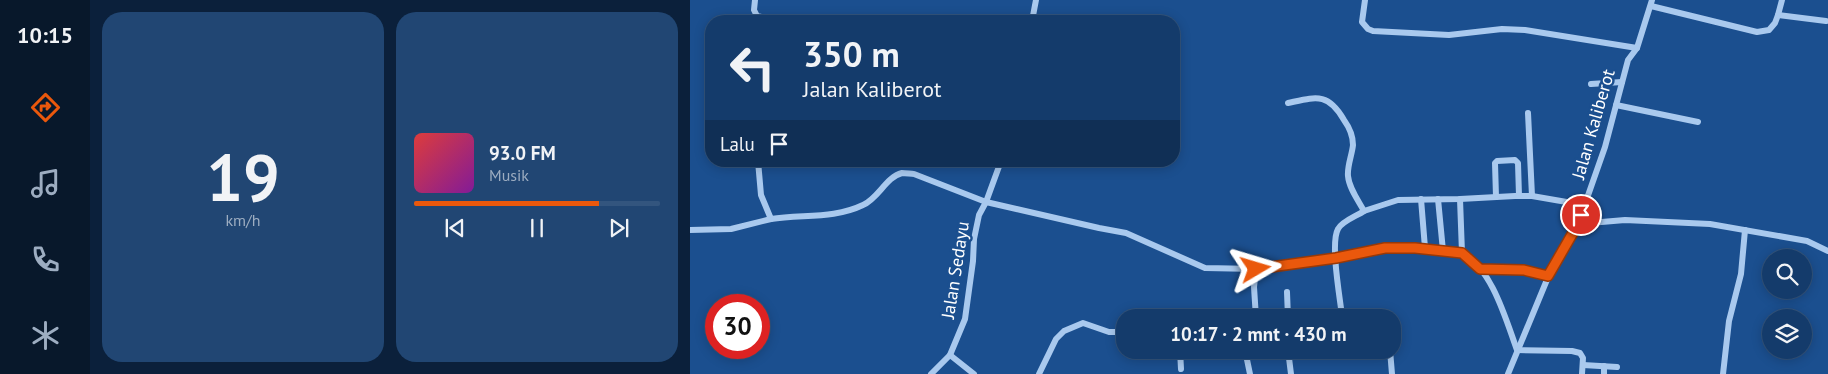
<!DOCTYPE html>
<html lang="id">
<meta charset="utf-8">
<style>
:root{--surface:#143b6b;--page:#214673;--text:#f1f3f6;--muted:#9dadc1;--line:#33557e;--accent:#ea580c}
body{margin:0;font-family:"PT Sans",sans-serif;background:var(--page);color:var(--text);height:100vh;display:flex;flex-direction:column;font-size:19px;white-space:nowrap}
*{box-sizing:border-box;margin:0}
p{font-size:16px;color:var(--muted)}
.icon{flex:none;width:28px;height:28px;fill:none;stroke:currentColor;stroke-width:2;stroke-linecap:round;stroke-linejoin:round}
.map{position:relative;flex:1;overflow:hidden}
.details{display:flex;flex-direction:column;gap:12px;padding:12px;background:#0b203b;width:600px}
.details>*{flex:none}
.hud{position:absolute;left:15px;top:15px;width:475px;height:152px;border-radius:20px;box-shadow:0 2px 12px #0003,0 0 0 1px var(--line);background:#143b6b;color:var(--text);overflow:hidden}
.buttons{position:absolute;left:1072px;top:249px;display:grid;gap:10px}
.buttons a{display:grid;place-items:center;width:50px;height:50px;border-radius:50%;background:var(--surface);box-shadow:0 2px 12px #0003,0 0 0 1px var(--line);font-size:25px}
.speed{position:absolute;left:15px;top:294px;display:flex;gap:10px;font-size:25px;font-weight:700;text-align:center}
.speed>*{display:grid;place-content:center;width:65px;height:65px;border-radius:50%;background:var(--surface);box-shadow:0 2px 12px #0003,0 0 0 1px var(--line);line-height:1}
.speed .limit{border:8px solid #d22;background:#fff;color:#111}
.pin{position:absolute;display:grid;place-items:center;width:42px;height:42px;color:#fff;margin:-21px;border:2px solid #fff;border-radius:50%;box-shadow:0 1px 5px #0007}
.me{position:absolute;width:55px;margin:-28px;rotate:83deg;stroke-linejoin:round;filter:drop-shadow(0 0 4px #0008)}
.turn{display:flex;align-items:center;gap:18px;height:105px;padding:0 15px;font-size:22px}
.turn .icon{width:65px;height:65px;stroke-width:2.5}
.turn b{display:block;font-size:35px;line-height:42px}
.then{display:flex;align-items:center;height:48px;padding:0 15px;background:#0003;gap:10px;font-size:19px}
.details .widget{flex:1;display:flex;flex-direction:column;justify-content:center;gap:8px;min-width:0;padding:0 18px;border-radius:20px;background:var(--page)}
.details .dial{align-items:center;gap:0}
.dial b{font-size:65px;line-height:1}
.song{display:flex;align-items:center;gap:15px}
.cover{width:60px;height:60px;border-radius:8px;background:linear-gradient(135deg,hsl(0 70% 55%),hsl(290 70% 35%))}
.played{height:5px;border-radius:2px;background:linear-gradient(90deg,var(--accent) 75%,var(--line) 75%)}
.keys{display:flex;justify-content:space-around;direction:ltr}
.details .tiles{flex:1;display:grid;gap:12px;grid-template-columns:repeat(2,1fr)}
.trip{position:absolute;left:426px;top:309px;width:285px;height:50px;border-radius:20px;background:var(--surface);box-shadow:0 2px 12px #0003,0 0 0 1px var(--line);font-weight:600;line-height:50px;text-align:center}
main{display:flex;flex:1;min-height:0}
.dock{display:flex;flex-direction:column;width:90px;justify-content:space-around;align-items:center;background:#08182b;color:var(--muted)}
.dock .icon{width:35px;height:35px}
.dock .current{color:var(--accent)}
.dock b{font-size:22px;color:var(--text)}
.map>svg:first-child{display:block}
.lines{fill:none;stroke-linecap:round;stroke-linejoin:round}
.minor{stroke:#a9c9ee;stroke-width:6}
.route-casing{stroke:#983908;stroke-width:12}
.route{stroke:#ea580c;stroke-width:9}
.labels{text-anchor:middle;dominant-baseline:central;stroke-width:5;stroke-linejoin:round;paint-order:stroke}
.street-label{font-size:18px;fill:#fff;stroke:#1b4f8f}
</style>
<main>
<nav class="dock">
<b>10:15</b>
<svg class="icon current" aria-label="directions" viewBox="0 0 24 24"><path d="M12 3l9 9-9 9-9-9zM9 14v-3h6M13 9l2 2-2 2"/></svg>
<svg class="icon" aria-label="music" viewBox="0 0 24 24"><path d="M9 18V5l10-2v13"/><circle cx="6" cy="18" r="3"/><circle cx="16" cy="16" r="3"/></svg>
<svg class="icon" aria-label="phone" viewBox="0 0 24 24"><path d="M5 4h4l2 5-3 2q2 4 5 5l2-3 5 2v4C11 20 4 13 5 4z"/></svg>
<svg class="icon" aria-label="climate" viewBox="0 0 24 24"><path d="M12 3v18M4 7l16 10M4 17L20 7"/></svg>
</nav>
<section class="details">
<div class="tiles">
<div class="widget dial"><b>19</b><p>km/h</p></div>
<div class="widget">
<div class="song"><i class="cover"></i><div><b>93.0 FM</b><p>Musik</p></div></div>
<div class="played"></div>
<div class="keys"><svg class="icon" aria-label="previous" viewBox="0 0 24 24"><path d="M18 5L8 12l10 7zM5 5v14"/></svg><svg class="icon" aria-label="pause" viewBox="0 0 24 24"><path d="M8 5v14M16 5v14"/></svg><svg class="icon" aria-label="next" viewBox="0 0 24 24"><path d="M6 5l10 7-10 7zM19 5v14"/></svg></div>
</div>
</div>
</section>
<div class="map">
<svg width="1138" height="374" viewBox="0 0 1138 374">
<rect width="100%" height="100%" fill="#1b4f8f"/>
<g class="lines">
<g class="minor">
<polyline points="65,0 64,10 67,16 88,21"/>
<polyline points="675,0 672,22 678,29 683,31 759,35 812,29 835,30 947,48"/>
<polyline points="961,6 1067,32 1079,30 1085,23 1088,15 1136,21"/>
<polyline points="1088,15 1092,0"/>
<polyline points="342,18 350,21"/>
<polyline points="342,21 346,0"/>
<polyline points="901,84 932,82"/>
<path d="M598,103C626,97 638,92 654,120C659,127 663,136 663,145C662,155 657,166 658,176C659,188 668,200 674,211L708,200L770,199L825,196H842L894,205"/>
<polyline points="926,105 1008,122"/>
<polyline points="838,113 842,196"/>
<polyline points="806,197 805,163 807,161 825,160 828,163 829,196"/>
<polyline points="731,199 735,248"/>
<polyline points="748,199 753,251"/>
<polyline points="770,199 772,253"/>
<path d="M81,219C112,214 144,219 173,205C188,199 196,177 212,173C216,173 221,174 224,174L296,202L409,228L436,233L515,268L566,269L646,258L695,248H725L772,253C802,268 816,320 827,350L882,351L890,353L893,358L892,374"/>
<polyline points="888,224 935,220 1020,224 1117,241 1138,251"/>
<polyline points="0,230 41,229 81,219 71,195 68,161"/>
<polyline points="566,269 564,287 566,318"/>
<polyline points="790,269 834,270 858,276"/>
<polyline points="597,292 598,318"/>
<path d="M652,316C650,298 640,243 648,229C652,221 667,216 674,211"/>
<polyline points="605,318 634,314 652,316 696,318"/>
<polyline points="490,350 491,369"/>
<polyline points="555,350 560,374"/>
<polyline points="598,350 601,374"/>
<polyline points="700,350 702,374"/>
<polyline points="260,355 284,374"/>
<polyline points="893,365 927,367"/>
<polyline points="241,374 260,355 275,319 283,261 284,239 289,215 296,202 311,161"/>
<polyline points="349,374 366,339 374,331 393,323 419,332 435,332"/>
<polyline points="818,374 861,270 888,224 915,147 938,60 947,48 962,0"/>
<polyline points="914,374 914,366"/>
<polyline points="1033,374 1039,321 1051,274 1055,230"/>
</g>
</g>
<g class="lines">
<defs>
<polyline id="route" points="566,269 646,258 695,248 725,248 772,253 790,269 834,270 858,276 888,224 891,215"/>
</defs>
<use href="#route" class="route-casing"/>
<use href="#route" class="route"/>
</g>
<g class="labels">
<g class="street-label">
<text transform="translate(903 124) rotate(-74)">Jalan Kaliberot</text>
<text transform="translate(265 270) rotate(-81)">Jalan Sedayu</text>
</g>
</g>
</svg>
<div class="buttons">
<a><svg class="icon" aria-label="search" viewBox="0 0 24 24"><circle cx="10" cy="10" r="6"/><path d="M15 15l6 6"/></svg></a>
<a><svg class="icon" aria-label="layers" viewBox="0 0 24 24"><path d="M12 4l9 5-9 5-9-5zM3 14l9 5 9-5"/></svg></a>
</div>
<div class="speed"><div class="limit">30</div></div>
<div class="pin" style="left:891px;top:215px;background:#d93025"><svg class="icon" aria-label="arrive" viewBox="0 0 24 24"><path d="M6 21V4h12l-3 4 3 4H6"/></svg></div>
<svg class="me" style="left:566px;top:269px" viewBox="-20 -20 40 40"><path d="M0-17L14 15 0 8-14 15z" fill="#ea580c" stroke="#fff" stroke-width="4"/></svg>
<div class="trip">10:17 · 2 mnt · 430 m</div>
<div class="hud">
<div class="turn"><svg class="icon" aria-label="left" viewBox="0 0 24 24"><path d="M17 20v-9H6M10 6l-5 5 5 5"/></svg><div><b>350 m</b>Jalan Kaliberot</div></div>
<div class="then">Lalu<svg class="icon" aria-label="arrive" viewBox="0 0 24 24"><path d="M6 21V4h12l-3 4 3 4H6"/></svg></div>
</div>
</div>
</main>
